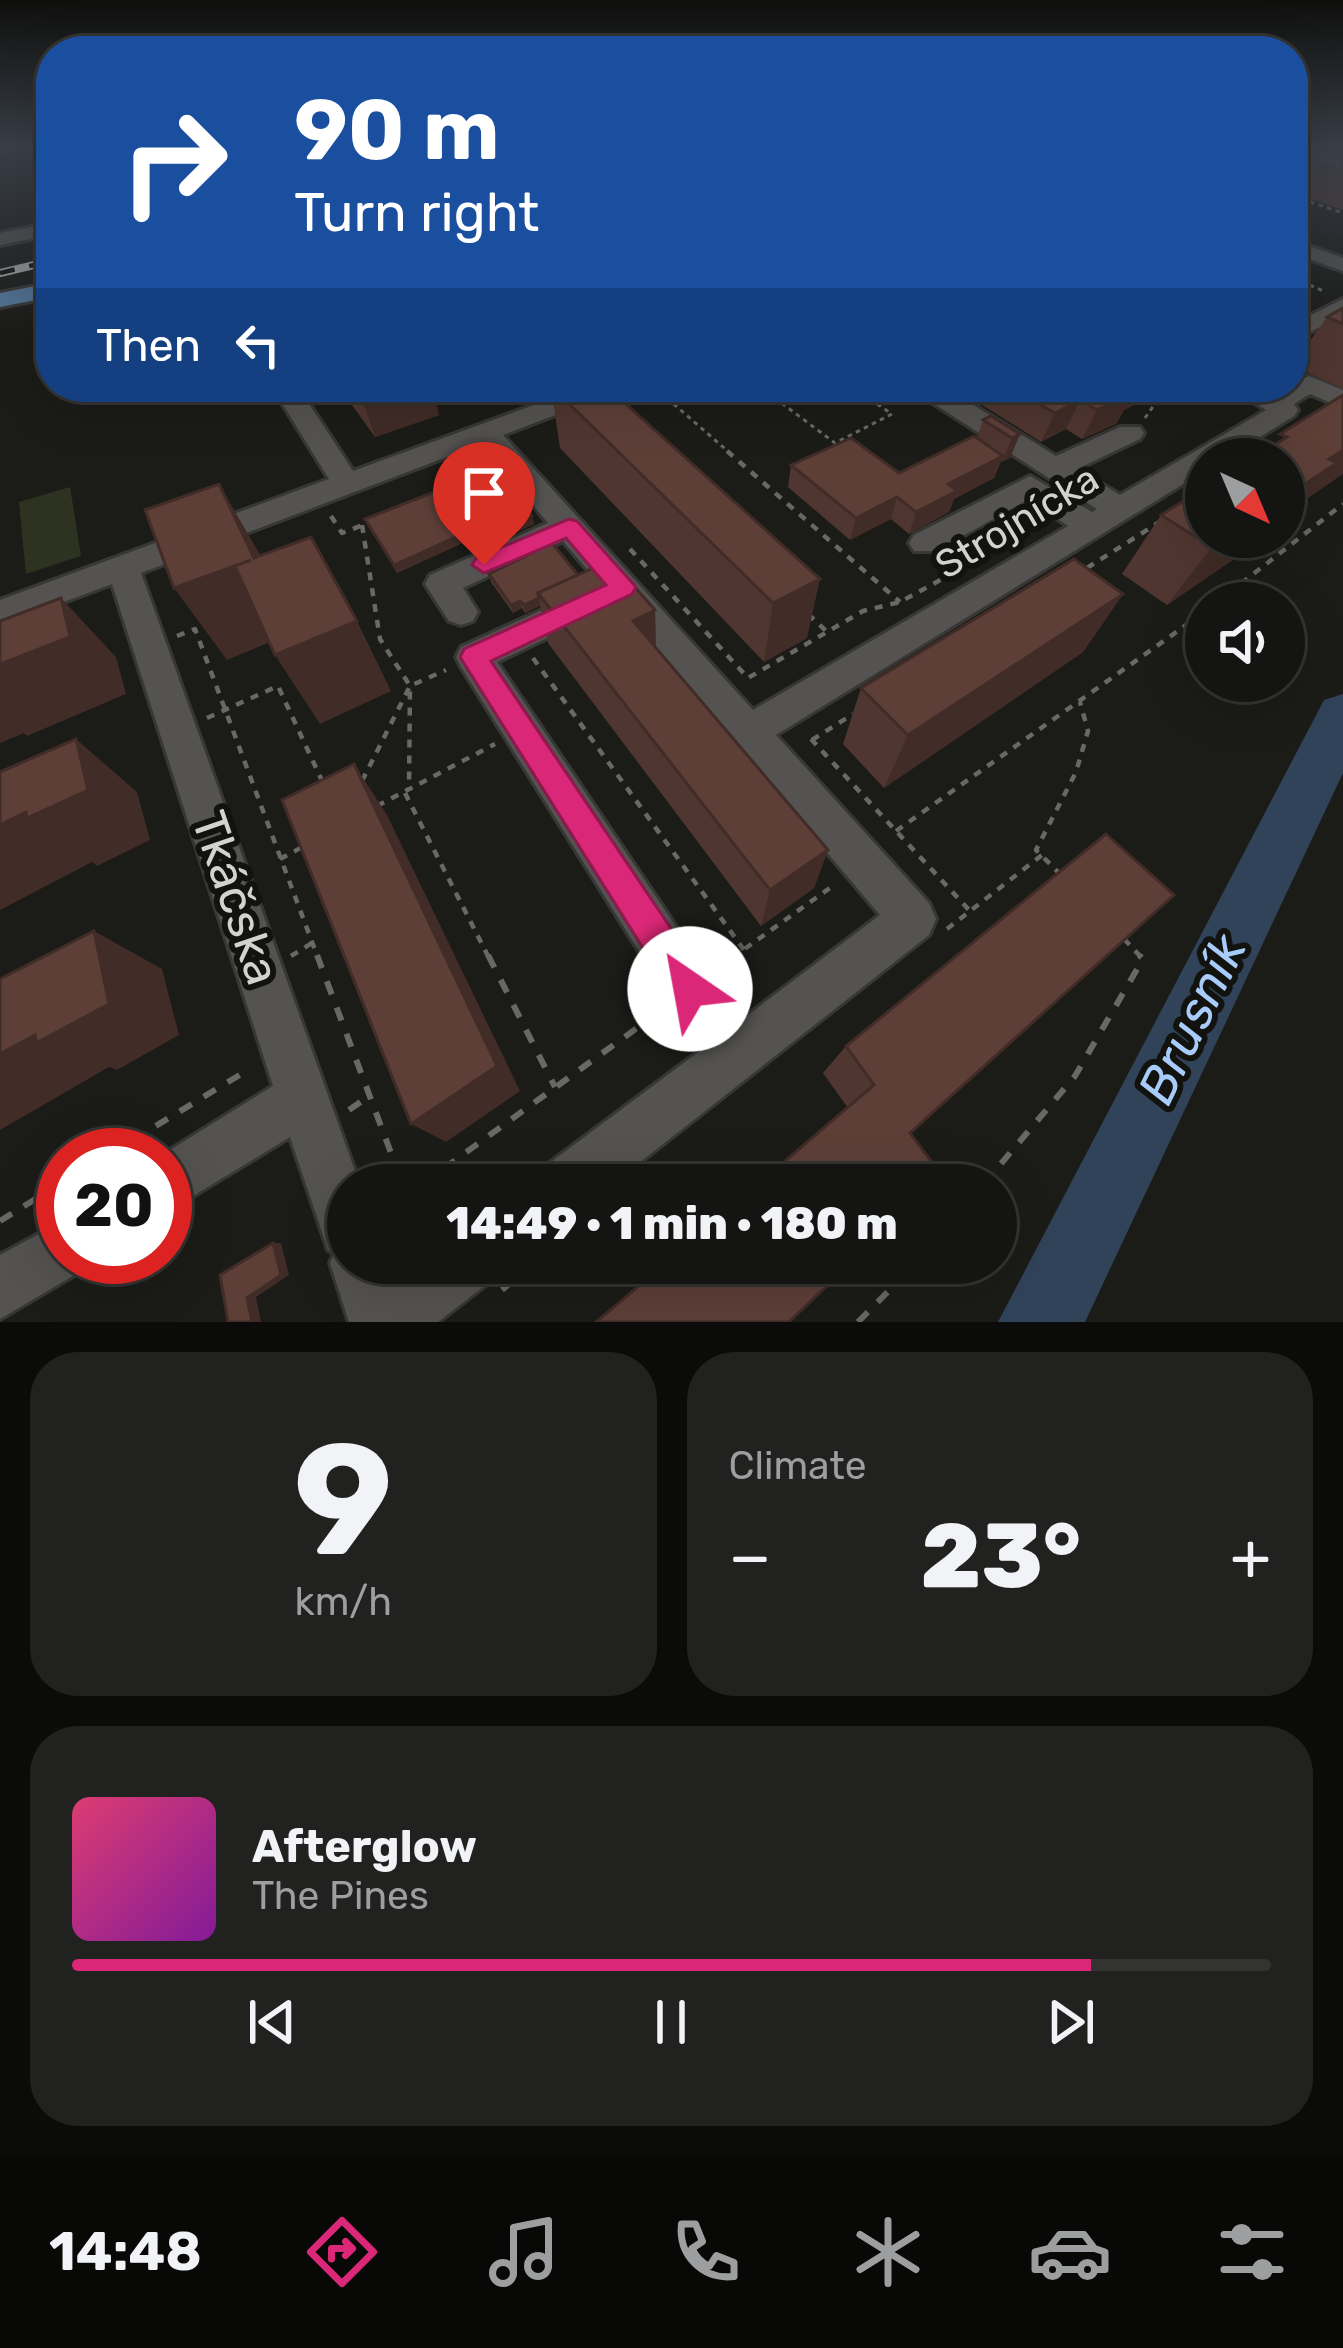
<!DOCTYPE html>
<meta charset="utf-8">
<style>
:root{--surface:#141412;--page:#212120;--text:#f1f3f6;--muted:#9d9e9f;--line:#333332;--accent:#db2777}
body{margin:0;font-family:Rubik,sans-serif;background:var(--page);color:var(--text);height:100vh;display:flex;flex-direction:column;font-size:45px;white-space:nowrap}
*{box-sizing:border-box;margin:0}
p{font-size:39px;color:var(--muted)}
.icon{flex:none;width:66px;height:66px;fill:none;stroke:currentColor;stroke-width:2;stroke-linecap:round;stroke-linejoin:round}
.map{position:relative;height:1322px;overflow:hidden}
.details{display:flex;flex-direction:column;gap:30px;padding:30px;background:#0b0b0a;flex:1}
.details>*{flex:none}
.banner{position:absolute;left:36px;top:36px;width:1272px;height:366px;border-radius:48px;box-shadow:0 12px 48px #0002,0 0 0 3px var(--line);background:#1a4fa0;color:#fff;overflow:hidden}
.needle{width:78px;rotate:136deg}
.fabs{position:absolute;left:1185px;top:438px;display:grid;gap:24px}
.fabs a{display:grid;place-items:center;width:120px;height:120px;border-radius:50%;background:var(--surface);box-shadow:0 12px 48px #0002,0 0 0 3px var(--line);font-size:60px}
.speed{position:absolute;left:36px;top:1128px;display:flex;gap:24px;font-size:60px;font-weight:700;text-align:center}
.speed>*{display:grid;place-content:center;width:156px;height:156px;border-radius:50%;background:var(--surface);box-shadow:0 12px 48px #0002,0 0 0 3px var(--line);line-height:1}
.speed .limit{border:18px solid #d22;background:#fff;color:#111}
.pin{position:absolute;display:grid;place-items:center;width:102px;height:102px;color:#fff;margin:-123px -51px;border-radius:50% 50% 50% 0;rotate:-45deg;box-shadow:0 0 12px #0007}
.pin .icon{rotate:45deg}
.me{position:absolute;width:132px;margin:-66px;rotate:327deg;stroke-linejoin:round;filter:drop-shadow(0 0 9px #0008)}
.turn{display:flex;align-items:center;gap:42px;height:252px;padding:0 60px;font-size:54px}
.turn .icon{width:156px;height:156px;stroke-width:2.5}
.turn b{display:block;font-size:84px;line-height:102px}
.then{display:flex;align-items:center;height:114px;padding:0 60px;background:#0003;gap:24px;font-size:45px}
.big{font-size:90px;font-weight:800;line-height:1.1}
.details .tile{flex:1;display:flex;flex-direction:column;justify-content:center;gap:18px;min-width:0;padding:0 42px;border-radius:48px;background:var(--page)}
.details .dial{align-items:center;gap:0}
.dial b{font-size:156px;line-height:1}
.song{display:flex;align-items:center;gap:36px}
.cover{width:144px;height:144px;border-radius:18px;background:linear-gradient(135deg,hsl(340 70% 55%),hsl(290 70% 35%))}
.played{height:12px;border-radius:6px;background:linear-gradient(90deg,var(--accent) 85%,var(--line) 85%)}
.keys{display:flex;justify-content:space-around;direction:ltr}
.heat{display:flex;justify-content:space-between;align-items:center;font-size:66px;direction:ltr}
.details .tiles{flex:1;display:grid;gap:30px;grid-template-columns:1fr 1fr}
.tile:last-child{grid-column:span 2}
.trip{position:absolute;left:327px;top:1164px;width:690px;height:120px;border-radius:60px;background:var(--surface);box-shadow:0 12px 48px #0002,0 0 0 3px var(--line);font-weight:800;line-height:120px;text-align:center}
.menu{display:flex;height:192px;justify-content:space-around;align-items:center;background:#080807;color:var(--muted)}
.menu .icon{width:84px;height:84px}
.menu .on{color:var(--accent)}
.menu b{font-size:54px;color:var(--text)}
.map>svg:first-child{display:block}
.green{fill:#2e3321}
.lines{fill:none;stroke-linecap:round;stroke-linejoin:round}
.river{fill:#314359;fill-rule:evenodd}
.minor-casing{stroke:#373735;stroke-width:6}
.major-casing{stroke:#373735;stroke-width:6}
.path-far2{stroke:#696866;stroke-width:3;stroke-dasharray:4.5 4.5;stroke-linecap:butt}
.path-far1{stroke:#696866;stroke-width:4.5;stroke-dasharray:8 8;stroke-linecap:butt}
.path{stroke:#696866;stroke-width:6;stroke-dasharray:14 14;stroke-linecap:butt}
.minor{fill:#545351;fill-rule:evenodd}
.major{fill:#53779c;fill-rule:evenodd}
.rail-casing{stroke:#acaba9;stroke-width:8}
.rail{stroke:#12120f;stroke-width:4.5;stroke-dasharray:15;stroke-linecap:butt}
.wall{fill:#503630}
.shaded-wall{fill:#412c27}
.building{fill:#5d3f38;stroke:#412c27;stroke-width:3}
.route{fill:#db2777;stroke:#8e194d;stroke-width:3}
.labels{text-anchor:middle;dominant-baseline:central;stroke-width:12;stroke-linejoin:round;paint-order:stroke}
.street-label{font-size:39px;fill:#d3d2d1;stroke:#12120f}
.near-street-label{font-size:48px;fill:#d3d2d1;stroke:#12120f}
.near-water-label{font-size:51px;font-style:italic;fill:#a8ccf9;stroke:#12120f}
</style>
<div class="map">
<svg width="1343" height="1322" viewBox="0 0 1343 1322">
<rect width="100%" height="100%" fill="#1b1b18"/>
<polygon class="green" points="70,487 81,556 26,574 19,502"/>
<g class="lines">
<polygon class="river" points="1343,694 1343,773 1085,1322 998,1322 1324,700"/>
<defs>
<g id="minor">
<polygon points="51,223 51,235 0,245 0,233"/>
<polygon points="1293,240 1343,258 1343,271 1293,253"/>
<polygon points="1343,299 1343,315 1293,341 1293,324"/>
<polygon points="1309,376 1343,390 1343,408 1310,394 1294,404 1298,410 1294,416 1224,459 1206,459 1206,470 776,735 929,903 936,919 929,935 611,1185 539,1185 547,1165 701,1050 461,667 456,657 461,647 575,595 587,591 599,595 604,604 599,613 497,662 740,1021 880,915 563,541 463,588 478,612 473,621 461,625 449,621 425,584 430,575 548,523 481,444 141,573 360,1185 348,1185 348,1263 388,1263 395,1281 418,1263 495,1263 487,1284 438,1322 349,1322 330,1263 334,1253 328,1250 290,1137 165,1213 162,1155 273,1086 112,584 0,626 0,600 329,479 272,387 298,387 353,471 583,387 620,387 616,392 503,435 753,710 1068,526 1029,499 936,551 914,551 909,543 914,535 1030,476 1092,512 1097,509 928,400 924,394 928,388 946,388 1056,456 1120,427 1140,427 1144,433 1140,439 1077,469 1120,495 1266,410 1230,387 1262,387 1274,393"/>
<polygon points="63,1221 63,1257 89,1257 83,1270 0,1319 0,1255"/>
</g>
<polygon id="major" points="51,283 51,297 0,307 0,293"/>
</defs>
<use href="#minor" class="minor-casing"/>
<use href="#major" class="major-casing"/>
<g class="path-far2">
<polyline points="0,152 20,148"/>
<polyline points="1293,196 1343,213"/>
<polyline points="1293,278 1326,292"/>
<polyline points="760,387 835,443 892,414 852,387"/>
<polyline points="1204,387 1218,394"/>
<polyline points="660,392 731,454"/>
<polyline points="627,405 674,387"/>
<polyline points="1145,418 1163,392 1155,387"/>
</g>
<g class="path-far1">
<polyline points="727,451 900,602"/>
<polyline points="331,516 342,533 363,525"/>
<polyline points="362,525 380,639 410,686 446,670"/>
<polyline points="630,549 748,678 863,611 900,602 955,572"/>
<polyline points="1087,568 1158,523"/>
<polyline points="1216,603 1343,504"/>
<polyline points="808,614 826,631"/>
<polyline points="177,636 195,629 318,958"/>
<polyline points="533,658 744,950"/>
<polyline points="207,718 278,686 324,785"/>
<polyline points="811,739 970,911"/>
<polyline points="812,740 853,714"/>
<polyline points="362,781 410,686 409,789"/>
<polyline points="405,793 489,958"/>
<polyline points="377,806 495,744"/>
<polyline points="896,831 1206,611"/>
<polyline points="280,859 306,845"/>
<polyline points="1061,875 1036,850 1076,772 1088,731 1080,702"/>
<polyline points="947,929 1042,855"/>
<polyline points="1124,939 1142,958"/>
<polyline points="291,956 312,943"/>
<polyline points="732,958 834,885"/>
</g>
<g class="path">
<polyline points="317,955 403,1185"/>
<polyline points="488,955 555,1087"/>
<polyline points="721,966 736,955"/>
<polyline points="349,1110 369,1096"/>
<polyline points="108,1155 251,1068"/>
<polyline points="421,1185 659,1012"/>
<polyline points="983,1185 1075,1076 1143,959 1139,955"/>
<polyline points="0,1221 63,1182"/>
<polyline points="502,1290 534,1263"/>
<polyline points="858,1322 916,1263"/>
</g>
<use href="#minor" class="minor"/>
<use href="#major" class="major"/>
<defs>
<polyline id="rail" points="0,273 51,261"/>
</defs>
<use href="#rail" class="rail-casing"/>
<use href="#rail" class="rail"/>
</g>
<g class="wall">
<polygon points="1293,148 1343,148 1343,210 1293,193"/>
<polygon points="1343,308 1343,389 1293,365 1327,317"/>
<polygon points="339,387 431,387 439,415 375,437"/>
<polygon points="551,387 607,387 807,638 764,662 560,448"/>
<polygon points="969,387 1156,387 1151,396 1124,410 1116,424 1082,439 1066,429 1041,442 974,400 977,392"/>
<polygon points="983,420 1020,434 1010,458 1001,461 994,478 954,499 949,512 909,534 891,519 850,540 788,487 791,465 899,473 977,438"/>
<polygon points="1161,515 1266,537 1167,605 1122,574"/>
<polygon points="532,516 534,524 510,535 502,525 397,573 365,519"/>
<polygon points="489,574 578,575 655,610 656,647 828,850 814,888 761,926 548,643 540,606 525,613 522,608 513,613 491,582"/>
<polygon points="1123,594 1083,652 884,788 843,744 861,688"/>
<polygon points="846,1046 910,1133 848,1108 823,1073"/>
</g>
<g class="shaded-wall">
<polygon points="419,387 431,387 439,415 375,437 364,405"/>
<polygon points="1128,387 1156,387 1151,396 1124,410 1116,424 1082,439 1097,410"/>
<polygon points="1080,400 1066,429 1041,442 1055,413"/>
<polygon points="1020,434 1010,458 1002,462 1012,438"/>
<polygon points="1343,450 1343,474 1304,501 1284,524 1284,498"/>
<polygon points="1003,456 994,478 954,499 949,512 909,534 916,512 948,484"/>
<polygon points="219,484 262,558 254,558"/>
<polygon points="897,497 891,519 850,540 856,518"/>
<polygon points="532,516 534,524 510,535 508,527"/>
<polygon points="500,517 502,525 397,573 394,565"/>
<polygon points="1226,537 1266,537 1167,605 1212,547"/>
<polygon points="251,560 294,632 227,660 174,588"/>
<polygon points="820,579 807,638 764,662 773,603"/>
<polygon points="1123,594 1083,652 884,788 908,735"/>
<polygon points="61,598 116,657 126,694 27,736 24,733 0,743 0,664"/>
<polygon points="539,598 540,606 525,613 524,605"/>
<polygon points="520,601 522,608 513,613 511,605"/>
<polygon points="655,610 656,659 633,621"/>
<polygon points="357,621 391,691 320,724 275,655"/>
<polygon points="76,739 137,792 150,840 97,866 92,862 0,910 0,825"/>
<polygon points="354,764 387,815 520,1091 446,1142 411,1124"/>
<polygon points="828,850 814,888 761,926 770,890"/>
<polygon points="94,931 162,969 179,1035 117,1070 109,1067 0,1130 0,1054"/>
<polygon points="273,1243 281,1243 289,1275 256,1297 261,1322 252,1322 247,1298"/>
</g>
<g class="building">
<polygon points="1293,148 1309,148 1310,151 1343,160 1343,171 1293,156"/>
<polygon points="1343,308 1343,324 1327,317"/>
<polygon points="350,387 419,387 364,405"/>
<polygon points="552,387 607,387 820,579 773,603"/>
<polygon points="1010,387 1128,387 1123,390 1132,395 1097,410 1080,400 1055,413"/>
<polygon points="1343,395 1343,450 1329,459 1337,463 1284,498 1284,459 1252,459 1287,437 1280,434"/>
<polygon points="991,416 1020,434 1012,438 983,420"/>
<polygon points="974,436 1003,456 948,484 957,491 916,512 897,497 856,518 791,465 851,438 899,473"/>
<polygon points="493,469 532,516 508,527 500,517 394,565 365,519"/>
<polygon points="219,484 254,558 311,537 357,621 275,655 235,566 251,560 174,588 145,510"/>
<polygon points="1206,487 1206,537 1226,537 1212,547 1161,515"/>
<polygon points="552,543 578,575 538,593 539,598 524,605 520,601 511,605 489,574"/>
<polygon points="1074,559 1123,594 908,735 861,688"/>
<polygon points="611,560 655,610 633,621 828,850 770,890 538,593"/>
<polygon points="61,598 70,637 0,664 0,621"/>
<polygon points="76,739 88,790 27,818 26,812 0,825 0,772"/>
<polygon points="354,764 497,1066 411,1124 282,800"/>
<polygon points="1106,834 1174,895 910,1133 942,1176 933,1185 757,1185 874,1085 846,1046"/>
<polygon points="94,931 109,1004 36,1043 35,1035 0,1054 0,979"/>
<polygon points="273,1243 281,1275 247,1298 252,1322 228,1322 220,1275"/>
<polygon points="666,1263 851,1263 789,1322 596,1322"/>
</g>
<linearGradient id="sky" x2="0" y2="1"><stop stop-color="#0f0f0d"/><stop offset="0.44" stop-color="#393f48"/><stop offset="1" stop-color="#393f48" stop-opacity="0"/></linearGradient>
<rect width="1343" height="333" fill="url(#sky)"/>
<polygon class="route" points="569,519 577,521 636,587 632,594 491,661 703,976 709,989 703,1002 690,1007 677,1002 460,657 464,649 606,585 566,538 484,573 472,565 476,558"/>
<g class="labels">
<g class="street-label">
<text transform="translate(1017 522) rotate(-31)">Strojnícka</text>
</g>
<g class="near-street-label">
<text transform="translate(236 898) rotate(71)">Tkáčska</text>
</g>
<g class="near-water-label">
<text transform="translate(1192 1019) rotate(-64)">Brusník</text>
</g>
</g>
</svg>
<div class="fabs">
<a><svg class="needle" viewBox="-14 -14 28 28"><path d="M0-13l5 13h-10z" fill="#e53935"/><path d="M0 13l5-13h-10z" fill="#9d9e9f"/></svg></a>
<a><svg class="icon" aria-label="sound" viewBox="0 0 24 24"><path d="M4 9h4l5-4v14l-5-4H4zM17 9q2 3 0 6"/></svg></a>
</div>
<div class="speed"><div class="limit">20</div></div>
<div class="pin" style="left:484px;top:565px;background:#d93025"><svg class="icon" aria-label="arrive" viewBox="0 0 24 24"><path d="M6 21V4h12l-3 4 3 4H6"/></svg></div>
<svg class="me" style="left:690px;top:989px" viewBox="-20 -20 40 40"><circle r="19" fill="#fff"/><path d="M0-13L10 11 0 6-10 11z" fill="#db2777"/></svg>
<div class="trip">14:49 · 1 min · 180 m</div>
<div class="banner">
<div class="turn"><svg class="icon" aria-label="right" viewBox="0 0 24 24"><path d="M7 20v-9h11M14 6l5 5-5 5"/></svg><div><b>90 m</b>Turn right</div></div>
<div class="then">Then<svg class="icon" aria-label="left" viewBox="0 0 24 24"><path d="M17 20v-9H6M10 6l-5 5 5 5"/></svg></div>
</div>
</div>
<section class="details">
<div class="tiles">
<div class="tile dial"><b>9</b><p>km/h</p></div>
<div class="tile"><p>Climate</p>
<div class="heat"><a>−</a><b class="big">23°</b><a>+</a></div>
</div>
<div class="tile">
<div class="song"><i class="cover"></i><div><b>Afterglow</b><p>The Pines</p></div></div>
<div class="played"></div>
<div class="keys"><svg class="icon" aria-label="previous" viewBox="0 0 24 24"><path d="M18 5L8 12l10 7zM5 5v14"/></svg><svg class="icon" aria-label="pause" viewBox="0 0 24 24"><path d="M8 5v14M16 5v14"/></svg><svg class="icon" aria-label="next" viewBox="0 0 24 24"><path d="M6 5l10 7-10 7zM19 5v14"/></svg></div>
</div>
</div>
</section>
<nav class="menu">
<b>14:48</b>
<svg class="icon on" aria-label="directions" viewBox="0 0 24 24"><path d="M12 3l9 9-9 9-9-9zM9 14v-3h6M13 9l2 2-2 2"/></svg>
<svg class="icon" aria-label="music" viewBox="0 0 24 24"><path d="M9 18V5l10-2v13"/><circle cx="6" cy="18" r="3"/><circle cx="16" cy="16" r="3"/></svg>
<svg class="icon" aria-label="phone" viewBox="0 0 24 24"><path d="M5 4h4l2 5-3 2q2 4 5 5l2-3 5 2v4C11 20 4 13 5 4z"/></svg>
<svg class="icon" aria-label="climate" viewBox="0 0 24 24"><path d="M12 3v18M4 7l16 10M4 17L20 7"/></svg>
<svg class="icon" aria-label="car" viewBox="0 0 24 24"><path d="M5 17H2v-5l4-1 3-4h7l3 4 3 1v5h-3M9 17h6M6 11h13"/><circle cx="7" cy="17" r="2"/><circle cx="17" cy="17" r="2"/></svg>
<svg class="icon" aria-label="filters" viewBox="0 0 24 24"><path d="M4 7h16M4 17h16"/><circle cx="9" cy="7" r="2"/><circle cx="15" cy="17" r="2"/></svg>
</nav>
